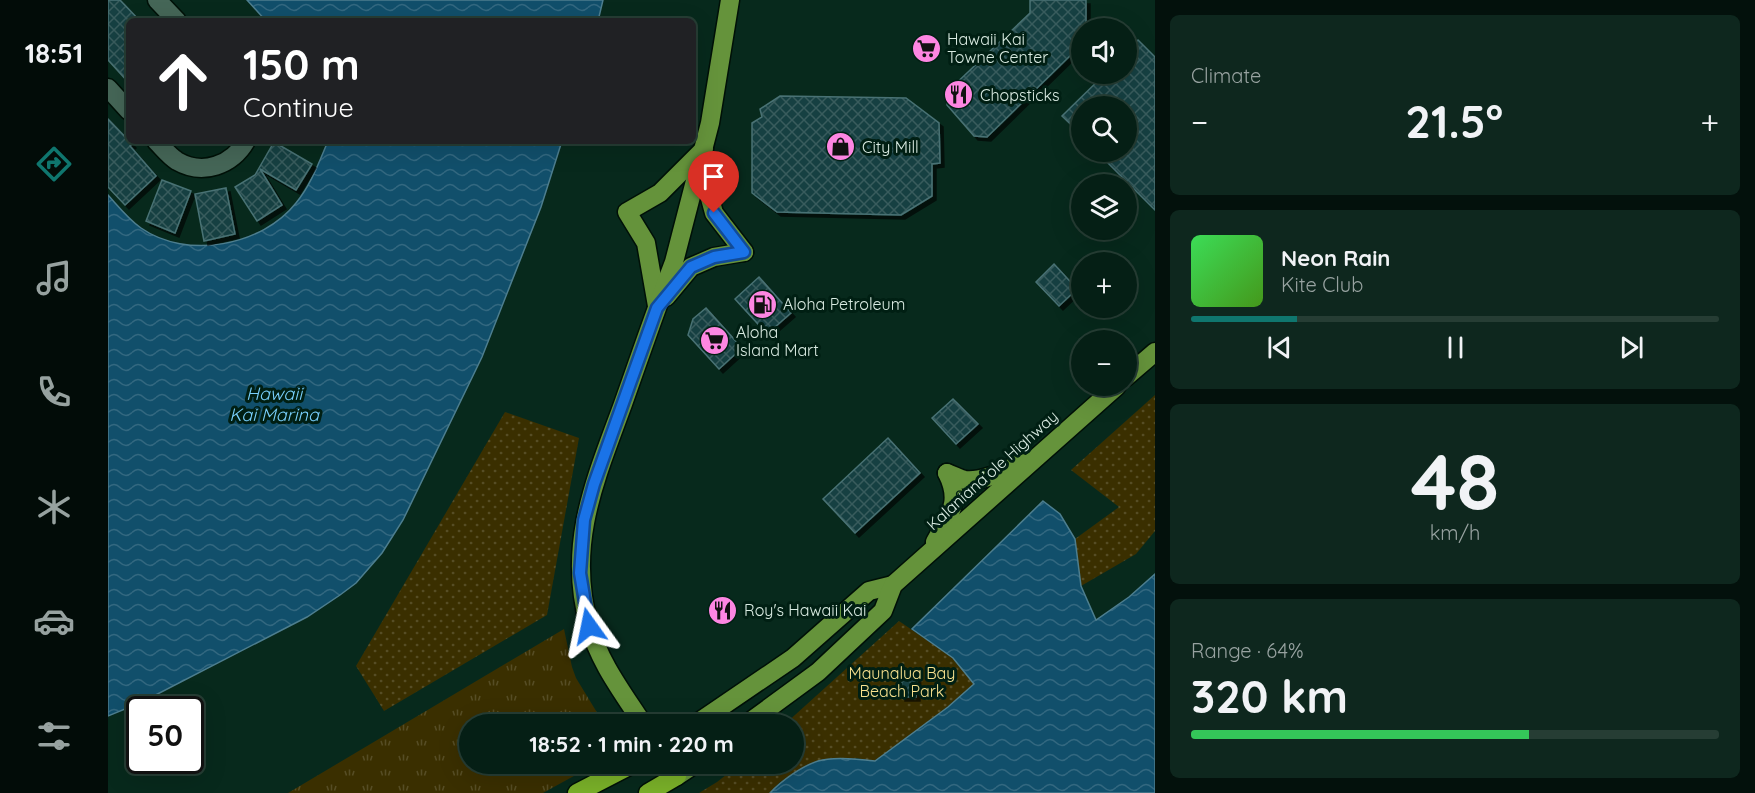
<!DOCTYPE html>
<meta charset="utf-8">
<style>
:root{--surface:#051f15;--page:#0e271e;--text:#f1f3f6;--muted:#97a2a0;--line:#263d34;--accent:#0f766e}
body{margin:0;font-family:Quicksand,sans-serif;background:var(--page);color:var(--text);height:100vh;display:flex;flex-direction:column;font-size:22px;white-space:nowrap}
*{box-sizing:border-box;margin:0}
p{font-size:20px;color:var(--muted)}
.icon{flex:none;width:33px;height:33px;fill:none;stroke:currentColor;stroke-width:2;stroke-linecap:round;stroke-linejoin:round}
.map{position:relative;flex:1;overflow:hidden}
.details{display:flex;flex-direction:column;gap:15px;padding:15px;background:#03110c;width:600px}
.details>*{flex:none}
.banner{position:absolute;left:18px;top:18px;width:570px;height:126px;border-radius:9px;box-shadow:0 6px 24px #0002,0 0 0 2px var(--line);background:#202124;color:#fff;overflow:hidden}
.fabs{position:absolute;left:963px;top:18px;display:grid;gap:12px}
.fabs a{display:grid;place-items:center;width:66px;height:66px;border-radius:50%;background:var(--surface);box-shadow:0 6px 24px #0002,0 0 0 2px var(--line);font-size:30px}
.speed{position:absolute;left:18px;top:696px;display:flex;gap:12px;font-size:30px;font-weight:700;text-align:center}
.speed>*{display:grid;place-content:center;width:78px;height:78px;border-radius:50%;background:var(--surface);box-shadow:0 6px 24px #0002,0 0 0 2px var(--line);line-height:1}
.speed .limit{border:3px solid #111;border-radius:9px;background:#fff;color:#111}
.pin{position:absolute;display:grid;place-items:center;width:51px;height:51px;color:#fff;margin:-62px -26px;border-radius:50% 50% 50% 0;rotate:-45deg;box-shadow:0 0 6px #0007}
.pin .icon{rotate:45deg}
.me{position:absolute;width:66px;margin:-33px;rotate:348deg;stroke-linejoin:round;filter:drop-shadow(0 0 4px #0008)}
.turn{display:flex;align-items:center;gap:21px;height:126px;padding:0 18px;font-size:27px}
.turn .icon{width:78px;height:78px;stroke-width:2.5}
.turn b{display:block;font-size:42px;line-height:51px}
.big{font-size:45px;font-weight:700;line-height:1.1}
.details .widget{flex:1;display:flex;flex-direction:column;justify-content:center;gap:9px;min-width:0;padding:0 21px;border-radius:9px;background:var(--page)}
.details .dial{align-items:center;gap:0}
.dial b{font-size:78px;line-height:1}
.song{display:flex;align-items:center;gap:18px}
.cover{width:72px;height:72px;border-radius:9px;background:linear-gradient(135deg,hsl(130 70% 55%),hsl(100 70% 35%))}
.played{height:6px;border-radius:3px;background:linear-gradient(90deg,var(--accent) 20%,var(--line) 20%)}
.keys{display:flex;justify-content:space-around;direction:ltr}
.heat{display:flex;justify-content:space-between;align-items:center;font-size:33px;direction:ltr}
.charge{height:9px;border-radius:4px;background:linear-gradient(90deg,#34c759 64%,var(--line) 0)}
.trip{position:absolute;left:351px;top:714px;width:345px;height:60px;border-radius:30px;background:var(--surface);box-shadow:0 6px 24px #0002,0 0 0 2px var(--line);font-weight:700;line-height:60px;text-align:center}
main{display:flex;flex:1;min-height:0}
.tab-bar{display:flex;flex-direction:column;width:108px;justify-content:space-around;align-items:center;background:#020c08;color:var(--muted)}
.tab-bar .icon{width:42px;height:42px}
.tab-bar .on{color:var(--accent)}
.tab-bar b{font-size:27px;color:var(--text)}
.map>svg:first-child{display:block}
.grass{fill:url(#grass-tufts)}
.park{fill:url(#park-dots)}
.water{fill:url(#water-waves);stroke:#4d7e8f;stroke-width:1.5}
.building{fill:url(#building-cross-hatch);stroke:#497274;stroke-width:1.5;filter:url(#shadow)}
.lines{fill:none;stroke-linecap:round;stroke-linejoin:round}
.minor-casing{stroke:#001007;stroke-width:21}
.major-casing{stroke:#001007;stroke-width:21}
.highway-casing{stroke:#001007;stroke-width:21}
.minor{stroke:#456657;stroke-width:18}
.major{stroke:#65933b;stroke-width:18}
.highway{stroke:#7ab129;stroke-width:18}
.route-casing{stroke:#114b97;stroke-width:15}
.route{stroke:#1a73e8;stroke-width:10}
.labels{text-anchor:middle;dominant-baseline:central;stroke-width:6;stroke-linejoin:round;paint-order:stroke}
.poi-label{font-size:16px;fill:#d9ebe2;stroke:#001f13;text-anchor:start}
.street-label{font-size:16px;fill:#d9ebe2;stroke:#001f13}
.park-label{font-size:16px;fill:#f8e28f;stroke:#001f13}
.water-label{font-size:18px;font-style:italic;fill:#78cffc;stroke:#001f13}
</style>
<main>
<nav class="tab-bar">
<b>18:51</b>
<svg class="icon on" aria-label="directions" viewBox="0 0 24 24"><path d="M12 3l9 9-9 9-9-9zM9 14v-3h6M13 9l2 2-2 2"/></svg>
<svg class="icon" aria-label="music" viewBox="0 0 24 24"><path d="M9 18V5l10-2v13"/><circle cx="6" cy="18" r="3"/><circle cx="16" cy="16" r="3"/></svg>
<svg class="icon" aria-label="phone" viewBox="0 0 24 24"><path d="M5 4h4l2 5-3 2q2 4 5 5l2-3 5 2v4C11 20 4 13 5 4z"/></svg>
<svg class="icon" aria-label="climate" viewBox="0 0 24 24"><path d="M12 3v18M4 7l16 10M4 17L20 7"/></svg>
<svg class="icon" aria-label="car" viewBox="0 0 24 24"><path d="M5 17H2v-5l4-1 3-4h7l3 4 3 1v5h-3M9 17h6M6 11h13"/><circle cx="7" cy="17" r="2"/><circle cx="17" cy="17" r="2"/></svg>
<svg class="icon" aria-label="filters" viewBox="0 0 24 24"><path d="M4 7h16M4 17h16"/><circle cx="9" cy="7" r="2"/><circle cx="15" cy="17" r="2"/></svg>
</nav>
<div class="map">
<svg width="1047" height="793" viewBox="0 0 1047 793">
<defs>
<pattern id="grass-tufts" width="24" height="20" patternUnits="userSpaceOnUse" patternTransform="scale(1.5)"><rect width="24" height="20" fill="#3a2f00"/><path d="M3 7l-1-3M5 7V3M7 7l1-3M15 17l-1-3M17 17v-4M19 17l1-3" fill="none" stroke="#564d25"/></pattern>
<pattern id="park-dots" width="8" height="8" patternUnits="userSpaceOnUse" patternTransform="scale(1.5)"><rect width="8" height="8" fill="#3a2f00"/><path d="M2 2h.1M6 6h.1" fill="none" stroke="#564d25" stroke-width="1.8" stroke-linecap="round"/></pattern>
<pattern id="water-waves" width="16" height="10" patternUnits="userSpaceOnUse" patternTransform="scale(1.5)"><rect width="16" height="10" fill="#114f6b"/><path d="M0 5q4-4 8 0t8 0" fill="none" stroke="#336880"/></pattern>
<pattern id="building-cross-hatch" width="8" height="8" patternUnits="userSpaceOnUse" patternTransform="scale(1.5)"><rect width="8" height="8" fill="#174042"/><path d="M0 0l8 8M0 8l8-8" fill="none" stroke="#385c5d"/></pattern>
<filter id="shadow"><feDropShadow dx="4" dy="4" stdDeviation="0" flood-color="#0009"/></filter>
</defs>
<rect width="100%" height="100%" fill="#07291c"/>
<polygon class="grass" points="456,629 464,667 468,678 496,724 362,724 362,764 487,764 484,766 435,793 180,793"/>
<g class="park">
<polygon points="1047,395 1047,531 1028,554 973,586 967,539 1011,507 963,470"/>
<polygon points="397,412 471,438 439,615 276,711 248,666"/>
<polygon points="791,621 845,658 866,684 840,707 767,762 749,758 672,782 662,793 591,793 609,782 632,764 686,764 686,724 677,724"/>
</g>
<g class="water">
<polygon points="139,0 495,0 490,21 158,21"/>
<path d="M220,141H454L433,207L374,357L295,520L274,553L248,583L232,595L199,617L34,702L0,716V195C10,206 20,219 33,228C79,260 154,246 188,203C203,185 211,162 220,141Z"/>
<path d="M935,501L952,514L967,539L973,586L988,620L1021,597L1047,574V793H662C673,781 694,766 710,761C726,756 751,759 767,761L840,707L866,684L845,658L804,629Z"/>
</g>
<g class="building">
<polygon points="0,0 12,0 32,21 21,21 21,83 0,60"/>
<polygon points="922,0 978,0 978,28 974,28 974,35 964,44 969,49 879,137 866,136 839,105 840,91 922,13"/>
<polygon points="1030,40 1047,57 1047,210 989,152 1018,152 1018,106 974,106 974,135 954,116 997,74 1018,74 1018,52"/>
<polygon points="672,96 798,98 831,123 832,163 824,164 824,196 793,215 669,212 644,193 644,123 654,117 652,109"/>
<polygon points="0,119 24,144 22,146 48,176 17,205 0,187"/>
<polygon points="166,142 204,164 188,190 152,169 174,205 149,221 127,187 147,175"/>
<polygon points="54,180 83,191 67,233 38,221"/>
<polygon points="118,188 127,234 96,241 87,194"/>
<polygon points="946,264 969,289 951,306 928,282"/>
<polygon points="651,277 683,313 659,334 627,299"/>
<polygon points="598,308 634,348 611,369 580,335 585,319"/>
<polygon points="845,399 870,424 848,444 824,418"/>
<polygon points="780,438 812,473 747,533 715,499"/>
<polygon points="794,672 809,672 808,697 793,697"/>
</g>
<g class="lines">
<defs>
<g id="minor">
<polyline points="49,0 69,21"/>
<polyline points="0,88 21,111"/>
<path d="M48,141C55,148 61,156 69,161C95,176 124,165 138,141"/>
</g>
<g id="major">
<polyline points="597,160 600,191 606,213 636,252"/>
<polyline points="558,297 583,267 606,257 636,252"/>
<polyline points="549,306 538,243 519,212 552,193 596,149"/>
<polyline points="1018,377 1047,352"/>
<path d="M839,473C845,475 852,479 857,480C876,482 897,470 914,463"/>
<path d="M827,542C841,515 854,503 839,473"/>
<path d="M535,724C515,693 491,662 481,625C458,544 488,478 515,404C532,356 548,309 566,262L602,123L622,0"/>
<polyline points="588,724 685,658 761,591 785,585"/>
<polyline points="639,724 710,672 775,611 785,585 1009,386"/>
<polyline points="560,764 569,776 587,764"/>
</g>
<g id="highway">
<polyline points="469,793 525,764"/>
<polyline points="540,793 569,776"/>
</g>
</defs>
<use href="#minor" class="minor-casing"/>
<use href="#major" class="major-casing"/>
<use href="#highway" class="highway-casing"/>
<use href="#minor" class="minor"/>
<use href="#major" class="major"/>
<use href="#highway" class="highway"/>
</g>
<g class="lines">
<defs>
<polyline id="route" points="481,626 472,573 476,520 486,484 549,308 583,267 606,257 636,252 606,213"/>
</defs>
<use href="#route" class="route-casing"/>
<use href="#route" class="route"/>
</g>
<defs>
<symbol id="supermarket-disc" viewBox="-11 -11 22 22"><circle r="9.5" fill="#fd86e2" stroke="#001f13"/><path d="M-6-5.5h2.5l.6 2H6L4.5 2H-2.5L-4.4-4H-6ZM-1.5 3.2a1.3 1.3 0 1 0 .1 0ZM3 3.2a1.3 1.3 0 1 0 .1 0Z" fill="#111"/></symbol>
<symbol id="restaurant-disc" viewBox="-11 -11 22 22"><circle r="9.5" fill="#fd86e2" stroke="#001f13"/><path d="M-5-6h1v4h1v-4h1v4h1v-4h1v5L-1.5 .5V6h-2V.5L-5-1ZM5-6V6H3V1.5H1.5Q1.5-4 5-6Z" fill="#111"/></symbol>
<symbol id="shop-disc" viewBox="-11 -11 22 22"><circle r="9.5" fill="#fd86e2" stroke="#001f13"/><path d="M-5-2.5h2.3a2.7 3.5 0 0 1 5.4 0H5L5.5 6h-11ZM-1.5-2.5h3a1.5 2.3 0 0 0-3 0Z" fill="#111"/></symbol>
<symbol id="fuel-disc" viewBox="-11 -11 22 22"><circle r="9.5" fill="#fd86e2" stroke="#001f13"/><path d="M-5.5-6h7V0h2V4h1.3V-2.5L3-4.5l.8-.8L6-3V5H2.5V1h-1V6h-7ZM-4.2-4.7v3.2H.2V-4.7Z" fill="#111"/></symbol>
</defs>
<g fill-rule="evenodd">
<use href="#supermarket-disc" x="802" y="32" width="33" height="33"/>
<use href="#restaurant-disc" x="834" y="78" width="33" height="33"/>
<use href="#shop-disc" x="716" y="130" width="33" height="33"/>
<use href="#fuel-disc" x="638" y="288" width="33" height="33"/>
<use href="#supermarket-disc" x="590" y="324" width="33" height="33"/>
<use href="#restaurant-disc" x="598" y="594" width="33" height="33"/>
</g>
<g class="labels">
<g class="poi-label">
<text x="839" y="39">Hawaii Kai<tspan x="839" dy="18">Towne Center</tspan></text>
<text x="872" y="95">Chopsticks</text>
<text x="754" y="147">City Mill</text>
<text x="675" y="304">Aloha Petroleum</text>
<text x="628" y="332">Aloha<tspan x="628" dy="18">Island Mart</tspan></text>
<text x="636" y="610">Roy's Hawaii Kai</text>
</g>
<g class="street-label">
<text transform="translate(884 470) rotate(-42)">Kalaniana’ole Highway</text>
</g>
<g class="park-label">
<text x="794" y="673">Maunalua Bay<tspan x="794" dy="18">Beach Park</tspan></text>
</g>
<g class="water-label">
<text x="166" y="393">Hawaii<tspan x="166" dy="21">Kai Marina</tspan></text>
</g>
</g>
</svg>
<div class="fabs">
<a><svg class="icon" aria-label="sound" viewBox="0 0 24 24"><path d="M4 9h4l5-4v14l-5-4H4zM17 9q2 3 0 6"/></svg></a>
<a><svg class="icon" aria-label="search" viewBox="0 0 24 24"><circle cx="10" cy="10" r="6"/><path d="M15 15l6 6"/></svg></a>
<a><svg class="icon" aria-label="layers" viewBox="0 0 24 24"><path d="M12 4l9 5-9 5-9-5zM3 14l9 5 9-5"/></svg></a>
<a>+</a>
<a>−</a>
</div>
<div class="speed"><div class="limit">50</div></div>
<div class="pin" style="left:606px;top:213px;background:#d93025"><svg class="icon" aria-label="arrive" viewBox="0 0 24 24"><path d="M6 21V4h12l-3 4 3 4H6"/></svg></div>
<svg class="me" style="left:481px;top:626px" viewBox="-20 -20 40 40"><path d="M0-17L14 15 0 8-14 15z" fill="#1a73e8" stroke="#fff" stroke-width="4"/></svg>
<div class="trip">18:52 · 1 min · 220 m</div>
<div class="banner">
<div class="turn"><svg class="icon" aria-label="ahead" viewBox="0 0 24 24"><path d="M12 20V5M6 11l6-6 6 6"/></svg><div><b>150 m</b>Continue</div></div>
</div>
</div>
<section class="details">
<div class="widget"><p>Climate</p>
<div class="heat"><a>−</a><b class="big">21.5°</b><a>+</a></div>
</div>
<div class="widget">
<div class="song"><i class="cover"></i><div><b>Neon Rain</b><p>Kite Club</p></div></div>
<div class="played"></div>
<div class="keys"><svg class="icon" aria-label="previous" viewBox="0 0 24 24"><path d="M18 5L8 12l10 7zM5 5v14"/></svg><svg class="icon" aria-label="pause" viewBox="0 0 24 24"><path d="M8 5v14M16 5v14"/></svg><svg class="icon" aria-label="next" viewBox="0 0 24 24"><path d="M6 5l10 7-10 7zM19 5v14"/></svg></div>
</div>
<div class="widget dial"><b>48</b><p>km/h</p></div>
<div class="widget"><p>Range · 64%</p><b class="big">320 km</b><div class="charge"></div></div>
</section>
</main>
